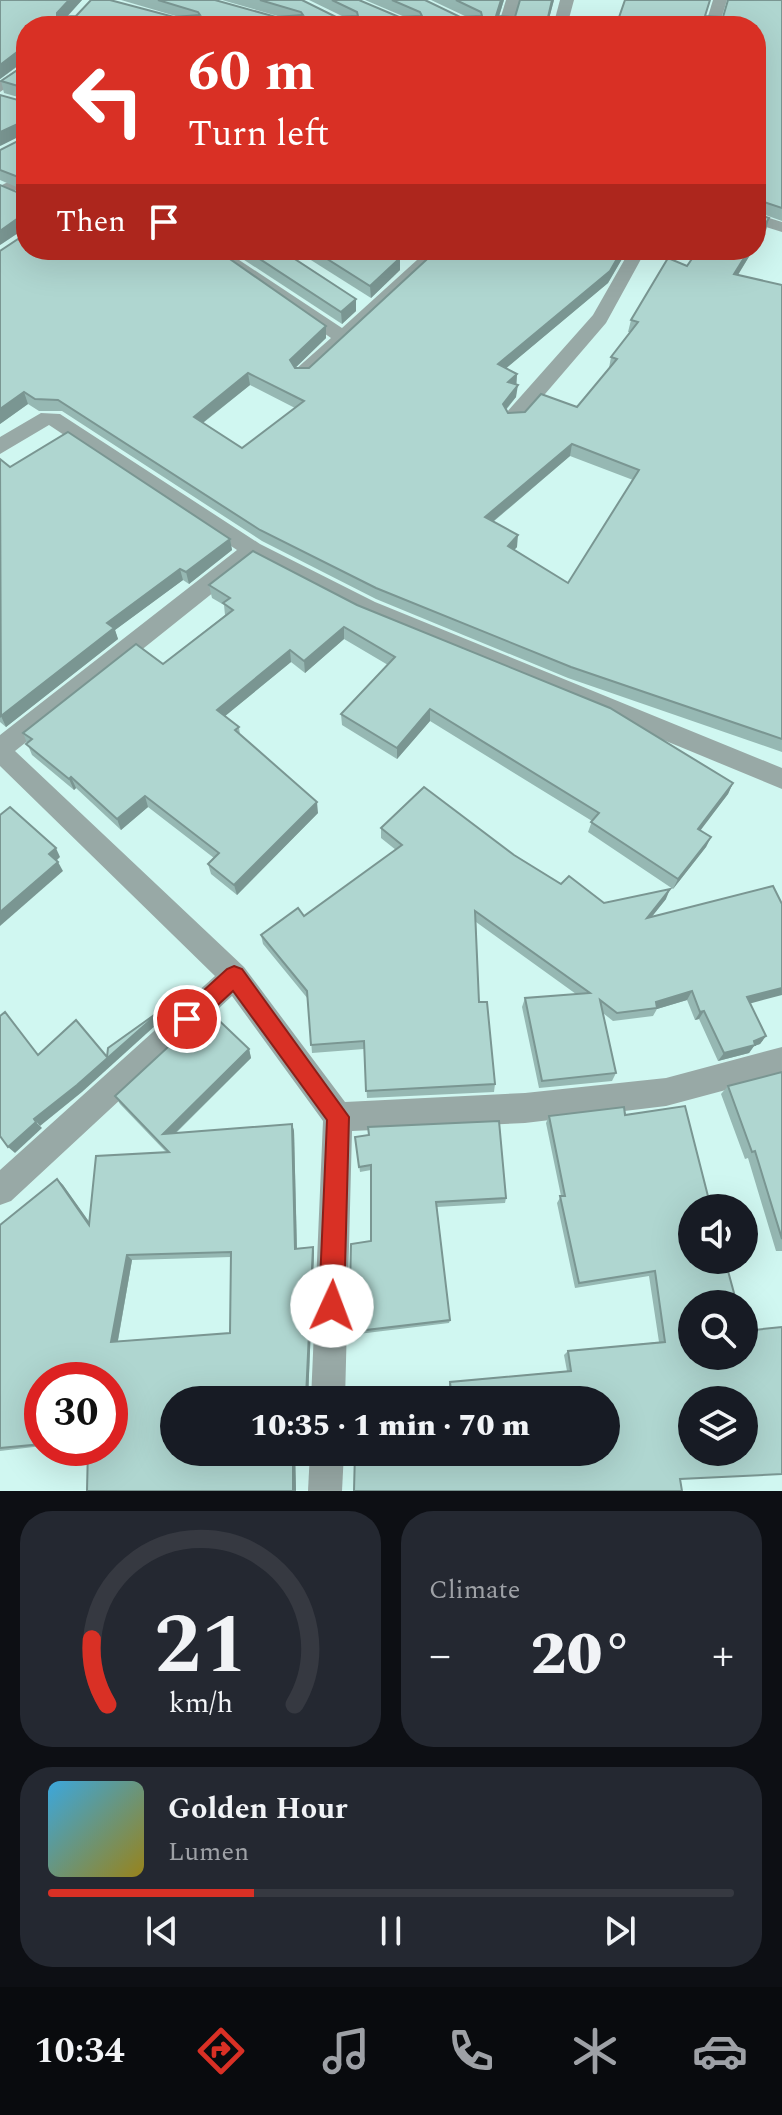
<!DOCTYPE html>
<meta charset="utf-8">
<style>
:root{--surface:#171b24;--page:#242831;--text:#f1f3f6;--muted:#9ea1a6;--line:#363941;--accent:#d93025}
body{margin:0;font-family:Spectral,serif;background:var(--page);color:var(--text);height:100vh;display:flex;flex-direction:column;font-size:30px;white-space:nowrap}
*{box-sizing:border-box;margin:0}
p{font-size:26px;color:var(--muted)}
.icon{flex:none;width:44px;height:44px;fill:none;stroke:currentColor;stroke-width:2;stroke-linecap:round;stroke-linejoin:round}
.map{position:relative;height:1491px;overflow:hidden}
.side{display:flex;flex-direction:column;gap:20px;padding:20px;background:#0d0f14;flex:1}
.side>*{flex:none}
.guide{position:absolute;left:16px;top:16px;width:750px;height:244px;border-radius:32px;box-shadow:0 8px 32px #0002;background:#d93025;color:#fff;overflow:hidden}
.fabs{position:absolute;left:678px;top:1194px;display:grid;gap:16px}
.fabs a{display:grid;place-items:center;width:80px;height:80px;border-radius:50%;background:var(--surface);box-shadow:0 8px 32px #0002;font-size:40px}
.speed{position:absolute;left:24px;top:1362px;display:flex;gap:16px;font-size:40px;font-weight:700;text-align:center}
.speed>*{display:grid;place-content:center;width:104px;height:104px;border-radius:50%;background:var(--surface);box-shadow:0 8px 32px #0002;line-height:1}
.speed .limit{border:12px solid #d22;background:#fff;color:#111}
.pin{position:absolute;display:grid;place-items:center;width:68px;height:68px;color:#fff;margin:-34px;border:4px solid #fff;border-radius:50%;box-shadow:0 2px 8px #0007}
.me{position:absolute;width:88px;margin:-44px;rotate:2deg;stroke-linejoin:round;filter:drop-shadow(0 0 6px #0008)}
.turn{display:flex;align-items:center;gap:28px;height:168px;padding:0 40px;font-size:36px}
.turn .icon{width:104px;height:104px;stroke-width:2.5}
.turn b{display:block;font-size:56px;line-height:68px}
.then{display:flex;align-items:center;height:76px;padding:0 40px;background:#0003;gap:16px;font-size:30px}
.big{font-size:60px;font-weight:800;line-height:1.1}
.side .widget{flex:1;display:flex;flex-direction:column;justify-content:center;gap:12px;min-width:0;padding:0 28px;border-radius:32px;background:var(--page)}
.side .dial{align-items:center;gap:0}
.dial svg{height:208px;overflow:visible;fill:none;stroke:var(--line);stroke-width:7;stroke-linecap:round;text-anchor:middle}
.dial text{fill:var(--text);stroke:none}
.song{display:flex;align-items:center;gap:24px}
.cover{width:96px;height:96px;border-radius:12px;background:linear-gradient(135deg,hsl(200 70% 55%),hsl(50 70% 35%))}
.played{height:8px;border-radius:4px;background:linear-gradient(90deg,var(--accent) 30%,var(--line) 30%)}
.keys{display:flex;justify-content:space-around;direction:ltr}
.heat{display:flex;justify-content:space-between;align-items:center;font-size:44px;direction:ltr}
.side .tiles{flex:1;display:grid;gap:20px;grid-template-columns:1fr 1fr}
.widget:last-child{grid-column:span 2}
.trip{position:absolute;left:160px;top:1386px;width:460px;height:80px;border-radius:40px;background:var(--surface);box-shadow:0 8px 32px #0002;font-weight:800;line-height:80px;text-align:center}
.tabs{display:flex;height:128px;justify-content:space-around;align-items:center;background:#090b0e;color:var(--muted)}
.tabs .icon{width:56px;height:56px}
.tabs .active{color:var(--accent)}
.tabs b{font-size:36px;color:var(--text)}
.map>svg:first-child{display:block}
.lines{fill:none;stroke-linecap:round;stroke-linejoin:round}
.minor{fill:#98a9a6;fill-rule:evenodd}
.wall{fill:#96b8b3;fill-rule:evenodd}
.shaded-wall{fill:#7a9692}
.building{fill:#afd6d0;stroke:#7a9692;stroke-width:2;fill-rule:evenodd}
.route{fill:#d93025;stroke:#8d1f18;stroke-width:2}
</style>
<div class="map">
<svg width="782" height="1491" viewBox="0 0 782 1491">
<rect width="100%" height="100%" fill="#d0f7f1"/>
<g class="lines">
<g class="minor">
<polygon points="506,0 520,0 512,26 498,26"/>
<polygon points="560,0 574,0 567,26 553,26"/>
<polygon points="713,0 727,0 719,26 705,26"/>
<polygon points="26,63 26,74 0,92 0,81"/>
<polygon points="26,173 26,185 12,192 0,192 0,186"/>
<polygon points="756,214 782,222 782,232 756,224"/>
<polygon points="205,250 224,250 342,328 428,250 446,250 310,377 296,377 294,373 296,369 331,338"/>
<polygon points="630,250 646,250 606,323 521,422 507,422 504,417 507,412 593,315"/>
<polygon points="41,413 60,414 260,544 375,602 782,768 782,789 359,614 254,560 15,751 244,967 345,1102 525,1093 666,1078 782,1047 782,1075 666,1106 525,1123 352,1131 345,1400 311,1400 323,1121 232,996 11,1201 0,1205 0,1170 215,976 0,766 0,735 237,550 49,425 0,454 0,437"/>
<polygon points="310,1452 344,1452 342,1491 308,1491"/>
</g>
</g>
<g class="wall">
<path d="M0,0H82L67,17H179L121,0H216L276,17H281L222,0H302L336,17H344L309,0H359L399,17H405L365,0H425L460,17H467L431,0H504L499,16L515,17L554,0L547,26H26V250L326,326V338L295,368H309L626,252L608,283L506,368L517,374L516,397L506,410L508,413L577,407L609,368L611,357L630,332H628L631,320L687,266L698,250H753L738,275L782,285V752L568,678L376,599L262,541L62,411H39L28,404L0,424L24,229L0,245L21,194L26,191L0,180V150L24,138V134L0,146L25,102V99L4,93L1,81L25,65V61L0,79ZM250,385L295,408L242,448L203,423ZM570,456L633,480L568,583L514,550L517,547L493,522Z"/>
<polygon points="782,0 782,221 757,212 757,214 769,218 766,230 756,245 706,16 723,17"/>
<polygon points="229,250 281,250 356,299 356,311 342,324"/>
<polygon points="295,250 388,250 400,270 371,298"/>
<polygon points="402,250 424,250 415,258"/>
<polygon points="0,459 10,467 230,539 232,550 189,584 183,580 115,630 118,639 6,727 0,722"/>
<polygon points="209,585 357,605 733,783 728,794 700,830 711,837 706,847 673,889 588,832 592,821 430,721 397,759 342,725 341,714 388,665 344,639 305,673 291,662 225,716 239,727 240,735 318,813 237,895 211,874 208,864 214,858 148,807 121,830 76,788 74,790 32,755 23,733 163,664 225,615 224,605 212,598"/>
<polygon points="381,828 514,855 561,884 604,903 666,899 651,917 750,1003 766,1036 760,1044 754,1046 749,1053 718,1061 699,1019 695,1020 687,1000 657,1009 653,1016 613,1021 603,1013 616,1073 612,1081 539,1088 522,1007 525,998 576,994 476,922 479,1002 495,1084 494,1092 367,1098 364,1049 312,1053 308,999 263,944 261,935 304,916 396,850 381,838"/>
<path d="M208,1010L249,1049L251,1058L176,1133L292,1124L294,1131L297,1248L313,1247L314,1252L308,1398L314,1400H174V1452H295L296,1491H87L88,1448H110V1380H42V1446L0,1451V1225L57,1179L63,1185L89,1222L96,1156L166,1152L120,1104L115,1096ZM231,1257L230,1333L118,1341L132,1260Z"/>
<polygon points="782,1072 782,1251 776,1251 748,1158 745,1159 721,1094 728,1086"/>
<polygon points="624,1107 692,1356 606,1400 450,1400 449,1384 450,1382 567,1371 564,1355 568,1351 659,1342 649,1276 575,1288 557,1203 561,1196 546,1123 549,1116"/>
<polygon points="355,1137 506,1198 505,1203 437,1207 450,1320 449,1323 350,1335 349,1332 371,1241 371,1170 360,1172"/>
</g>
<g class="shaded-wall">
<polygon points="69,0 82,0 60,24 60,26 57,13"/>
<polygon points="501,0 504,0 496,26 496,16"/>
<polygon points="552,0 554,0 547,26 546,26"/>
<polygon points="21,49 24,61 0,79 0,65"/>
<polygon points="24,121 26,133 0,146 0,132"/>
<polygon points="21,216 24,229 0,245 0,231"/>
<polygon points="769,218 766,230 756,245 756,239"/>
<polygon points="415,250 424,250 415,258"/>
<polygon points="622,250 626,250 626,252 608,283 497,376 498,364"/>
<polygon points="749,250 753,250 731,286 734,274"/>
<polygon points="400,258 400,270 371,298 370,286"/>
<polygon points="356,299 356,311 342,324 341,312"/>
<polygon points="326,326 326,338 291,372 290,360"/>
<polygon points="248,373 250,385 196,428 194,417"/>
<polygon points="517,374 516,386 508,382"/>
<polygon points="518,385 516,397 501,415 503,404"/>
<polygon points="24,392 28,404 0,424 0,409"/>
<polygon points="572,444 570,456 484,529 485,517"/>
<polygon points="518,535 517,547 507,557 508,546"/>
<polygon points="230,539 232,550 189,584 186,572"/>
<polygon points="180,569 183,580 115,630 118,639 6,727 1,716 107,623"/>
<polygon points="344,627 344,639 305,673 304,661"/>
<polygon points="290,650 291,662 219,721 217,710"/>
<polygon points="430,709 430,721 397,759 397,748"/>
<polygon points="71,777 76,788 74,790 69,779"/>
<polygon points="733,783 728,794 694,839 698,829"/>
<polygon points="145,796 148,807 121,830 117,819"/>
<polygon points="317,802 318,813 237,895 234,885"/>
<polygon points="711,837 706,847 673,889 678,879"/>
<polygon points="56,848 60,857 54,863 49,854"/>
<polygon points="58,862 63,871 0,926 0,912"/>
<polygon points="670,889 666,899 643,928 647,918"/>
<polygon points="782,988 782,995 741,1006 747,997"/>
<polygon points="692,991 687,1000 657,1009 656,1002"/>
<polygon points="164,1008 167,1015 82,1092 40,1126 34,1119"/>
<polygon points="704,1011 699,1019 695,1020 700,1012"/>
<polygon points="766,1036 760,1044 754,1046 749,1053 718,1061 724,1053"/>
<polygon points="249,1049 251,1058 167,1141 163,1134"/>
<polygon points="36,1122 42,1128 15,1153 8,1147"/>
<polygon points="292,1124 294,1131 297,1254 295,1249"/>
<polygon points="57,1179 63,1185 95,1230 89,1225"/>
<polygon points="313,1247 314,1252 308,1400 306,1397"/>
<polygon points="127,1255 132,1260 117,1345 111,1342"/>
<polygon points="293,1452 295,1452 296,1491 293,1491"/>
</g>
<g class="building">
<path d="M0,0H69L57,13V17L76,16L91,0H110L174,17L200,15L198,12L158,0H215L276,17L303,15L301,12L260,0H302L336,17L358,16L357,12L332,0H359L399,17L422,16L420,12L392,0H425L460,17L482,16L481,12L456,0H501L496,16L515,17L520,0H552L546,26H26V250H217L326,326L290,360L295,368H309L437,250H622L610,271L498,364L517,374L508,382L518,385L503,404L508,413L525,412L541,394L577,407L617,359L611,357L638,322L631,320L668,258L687,266L698,250H749L734,274L782,285V739L571,667L376,588L260,530L58,400L35,399L24,392L0,409V251L24,235L25,217L21,216L0,231V185L21,194L26,191V180L0,170V150L24,138V121L0,132V95L25,102V88L1,81L25,65V49H21L0,65ZM248,373L304,401L242,448L194,417ZM572,444L639,470L568,583L508,546L518,535L485,517Z"/>
<polygon points="625,0 710,0 705,16 723,17 728,0 782,0 782,208 758,200 757,214 769,218 756,239 756,26 616,26"/>
<polygon points="246,250 281,250 356,299 341,312"/>
<polygon points="313,250 388,250 400,258 370,286"/>
<polygon points="68,432 230,539 186,572 180,569 107,623 114,628 1,716 0,459 10,467"/>
<polygon points="253,551 357,605 610,708 733,783 698,829 711,837 678,879 591,822 599,813 430,709 397,748 341,714 395,657 344,627 304,661 290,650 217,710 239,727 235,730 317,802 234,885 208,864 219,853 145,796 117,819 71,777 69,779 26,744 32,739 23,733 136,644 163,664 233,610 223,603 230,598 209,585"/>
<polygon points="424,787 514,855 561,884 569,876 604,903 670,889 647,918 773,886 782,904 782,988 747,997 766,1036 754,1041 755,1045 724,1053 704,1011 700,1012 692,991 656,1002 657,1008 617,1013 600,1000 616,1073 542,1081 525,998 590,993 475,911 479,1002 487,1002 495,1084 366,1091 364,1041 311,1045 307,991 261,935 298,908 304,916 402,845 381,828"/>
<polygon points="10,807 56,848 49,854 58,862 0,912 0,815"/>
<polygon points="164,1008 77,1085 34,1119 36,1122 8,1147 0,1136 0,1016 5,1012 38,1055 76,1020 107,1057 108,1048"/>
<path d="M208,1010L249,1049L163,1134L292,1124L295,1249L313,1247L306,1397L314,1400H174V1452H293V1491H87L88,1448H110V1380H42V1444L0,1448V1225L57,1179L89,1225L96,1156L169,1152L115,1096ZM231,1252L230,1333L111,1342L127,1255Z"/>
<polygon points="782,1072 782,1239 755,1151 752,1152 728,1086"/>
<path d="M685,1106L711,1208H692V1260H725L737,1304H692V1356H744V1331L782,1327V1474L680,1479L682,1491H354L355,1452H606V1400H452L450,1382L571,1371L568,1351L665,1342L655,1271L579,1283L560,1196H565L549,1116L624,1107L625,1115ZM692,1400H744V1452H692Z"/>
<polygon points="499,1121 506,1198 436,1202 450,1320 349,1332 351,1244 371,1241 371,1165 359,1167 355,1137 369,1135 368,1127"/>
</g>
<polygon class="route" points="234,966 242,969 349,1117 344,1306 340,1314 332,1318 323,1314 319,1306 327,1120 233,991 195,1026 187,1029 180,1026 177,1019 180,1012 227,969"/>
</svg>
<div class="fabs">
<a><svg class="icon" aria-label="sound" viewBox="0 0 24 24"><path d="M4 9h4l5-4v14l-5-4H4zM17 9q2 3 0 6"/></svg></a>
<a><svg class="icon" aria-label="search" viewBox="0 0 24 24"><circle cx="10" cy="10" r="6"/><path d="M15 15l6 6"/></svg></a>
<a><svg class="icon" aria-label="layers" viewBox="0 0 24 24"><path d="M12 4l9 5-9 5-9-5zM3 14l9 5 9-5"/></svg></a>
</div>
<div class="speed"><div class="limit">30</div></div>
<div class="pin" style="left:187px;top:1019px;background:#d93025"><svg class="icon" aria-label="arrive" viewBox="0 0 24 24"><path d="M6 21V4h12l-3 4 3 4H6"/></svg></div>
<svg class="me" style="left:332px;top:1306px" viewBox="-20 -20 40 40"><circle r="19" fill="#fff"/><path d="M0-13L10 11 0 6-10 11z" fill="#d93025"/></svg>
<div class="trip">10:35 · 1 min · 70 m</div>
<div class="guide">
<div class="turn"><svg class="icon" aria-label="left" viewBox="0 0 24 24"><path d="M17 20v-9H6M10 6l-5 5 5 5"/></svg><div><b>60 m</b>Turn left</div></div>
<div class="then">Then<svg class="icon" aria-label="arrive" viewBox="0 0 24 24"><path d="M6 21V4h12l-3 4 3 4H6"/></svg></div>
</div>
</div>
<section class="side">
<div class="tiles">
<div class="widget dial"><svg viewBox="0 0 100 80">
<path d="M14 69A42 42 0 1 1 86 69"/>
<path d="M14 69A42 42 0 0 1 8 44" stroke="#d93025"/>
<text x="50" y="56" font-size="32" font-weight="700">21</text>
<text x="50" y="72" font-size="11">km/h</text>
</svg></div>
<div class="widget"><p>Climate</p>
<div class="heat"><a>−</a><b class="big">20°</b><a>+</a></div>
</div>
<div class="widget">
<div class="song"><i class="cover"></i><div><b>Golden Hour</b><p>Lumen</p></div></div>
<div class="played"></div>
<div class="keys"><svg class="icon" aria-label="previous" viewBox="0 0 24 24"><path d="M18 5L8 12l10 7zM5 5v14"/></svg><svg class="icon" aria-label="pause" viewBox="0 0 24 24"><path d="M8 5v14M16 5v14"/></svg><svg class="icon" aria-label="next" viewBox="0 0 24 24"><path d="M6 5l10 7-10 7zM19 5v14"/></svg></div>
</div>
</div>
</section>
<nav class="tabs">
<b>10:34</b>
<svg class="icon active" aria-label="directions" viewBox="0 0 24 24"><path d="M12 3l9 9-9 9-9-9zM9 14v-3h6M13 9l2 2-2 2"/></svg>
<svg class="icon" aria-label="music" viewBox="0 0 24 24"><path d="M9 18V5l10-2v13"/><circle cx="6" cy="18" r="3"/><circle cx="16" cy="16" r="3"/></svg>
<svg class="icon" aria-label="phone" viewBox="0 0 24 24"><path d="M5 4h4l2 5-3 2q2 4 5 5l2-3 5 2v4C11 20 4 13 5 4z"/></svg>
<svg class="icon" aria-label="climate" viewBox="0 0 24 24"><path d="M12 3v18M4 7l16 10M4 17L20 7"/></svg>
<svg class="icon" aria-label="car" viewBox="0 0 24 24"><path d="M5 17H2v-5l4-1 3-4h7l3 4 3 1v5h-3M9 17h6M6 11h13"/><circle cx="7" cy="17" r="2"/><circle cx="17" cy="17" r="2"/></svg>
</nav>
